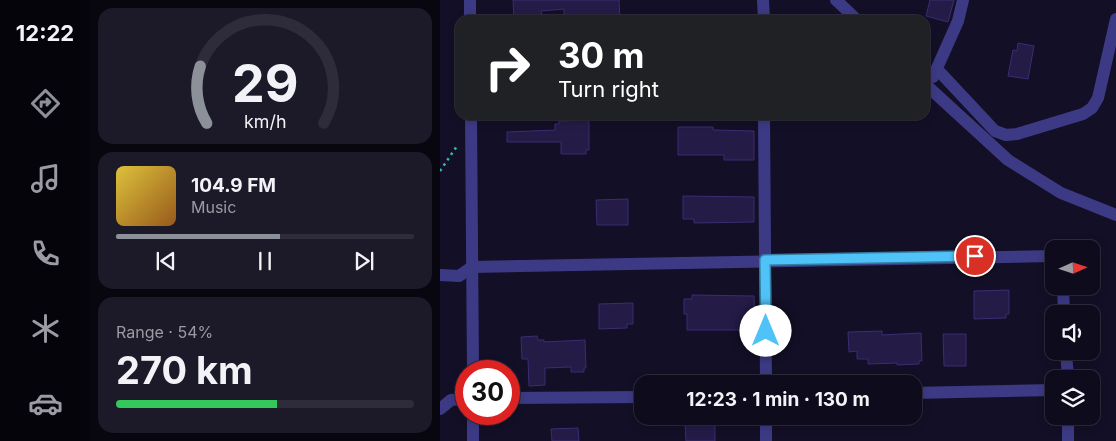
<!DOCTYPE html>
<meta charset="utf-8">
<style>
:root{--surface:#0e0b1c;--page:#1c1929;--text:#f1f3f6;--muted:#9b9ba3;--line:#2e2b3b;--accent:#8c9099}
body{margin:0;font-family:Inter,sans-serif;background:var(--page);color:var(--text);height:100vh;display:flex;flex-direction:column;font-size:19px;white-space:nowrap}
*{box-sizing:border-box;margin:0}
p{font-size:16px;color:var(--muted)}
.icon{flex:none;width:28px;height:28px;fill:none;stroke:currentColor;stroke-width:2;stroke-linecap:round;stroke-linejoin:round}
.map{position:relative;flex:1;overflow:hidden}
.side{display:flex;flex-direction:column;gap:8px;padding:8px;background:#08060f;width:350px}
.side>*{flex:none}
.top-card{position:absolute;left:15px;top:15px;width:475px;height:105px;border-radius:15px;box-shadow:0 2px 8px #0003,0 0 0 1px var(--line);background:#202124;color:#fff;overflow:hidden}
.needle{width:32px;rotate:87deg}
.fabs{position:absolute;left:605px;top:240px;display:grid;gap:10px}
.fabs a{display:grid;place-items:center;width:55px;height:55px;border-radius:10px;background:var(--surface);box-shadow:0 2px 8px #0003,0 0 0 1px var(--line);font-size:25px}
.speed{position:absolute;left:15px;top:360px;display:flex;gap:10px;font-size:25px;font-weight:700;text-align:center}
.speed>*{display:grid;place-content:center;width:65px;height:65px;border-radius:50%;background:var(--surface);box-shadow:0 2px 8px #0003,0 0 0 1px var(--line);line-height:1}
.speed .limit{border:8px solid #d22;background:#fff;color:#111}
.pin{position:absolute;display:grid;place-items:center;width:42px;height:42px;color:#fff;margin:-21px;border:2px solid #fff;border-radius:50%;box-shadow:0 1px 5px #0007}
.me{position:absolute;width:55px;margin:-28px;rotate:0deg;stroke-linejoin:round;filter:drop-shadow(0 0 4px #0008)}
.turn{display:flex;align-items:center;gap:18px;height:105px;padding:0 20px;font-size:22px}
.turn .icon{width:65px;height:65px;stroke-width:2.5}
.turn b{display:block;font-size:35px;line-height:42px}
.big{font-size:38px;font-weight:700;line-height:1.1}
.side .card{flex:1;display:flex;flex-direction:column;justify-content:center;gap:8px;min-width:0;padding:0 18px;border-radius:15px;background:var(--page)}
.side .dial{align-items:center;gap:0}
.dial svg{height:130px;overflow:visible;fill:none;stroke:var(--line);stroke-width:7;stroke-linecap:round;text-anchor:middle}
.dial text{fill:var(--text);stroke:none}
.song{display:flex;align-items:center;gap:15px}
.cover{width:60px;height:60px;border-radius:8px;background:linear-gradient(135deg,hsl(50 70% 55%),hsl(30 70% 35%))}
.played{height:5px;border-radius:2px;background:linear-gradient(90deg,var(--accent) 55%,var(--line) 55%)}
.keys{display:flex;justify-content:space-around;direction:ltr}
.charge{height:8px;border-radius:4px;background:linear-gradient(90deg,#34c759 54%,var(--line) 0)}
.trip{position:absolute;left:194px;top:375px;width:288px;height:50px;border-radius:15px;background:var(--surface);box-shadow:0 2px 8px #0003,0 0 0 1px var(--line);font-weight:700;line-height:50px;text-align:center}
main{display:flex;flex:1;min-height:0}
.menu{display:flex;flex-direction:column;width:90px;justify-content:space-around;align-items:center;background:#06040b;color:var(--muted)}
.menu .icon{width:35px;height:35px}
.menu .current{color:var(--accent)}
.menu b{font-size:22px;color:var(--text)}
.map>svg:first-child{display:block}
.building{fill:#241b47;stroke:#3b2d73}
.lines{fill:none;stroke-linecap:round;stroke-linejoin:round}
.path{stroke:#2fb8b0;stroke-width:2.5;stroke-dasharray:2.5 4;stroke-linecap:butt}
.minor{stroke:#3d3a85;stroke-width:12}
.route-casing{stroke:#337fa1;stroke-width:12}
.route{stroke:#4fc3f7;stroke-width:9}
</style>
<main>
<nav class="menu">
<b>12:22</b>
<svg class="icon current" aria-label="directions" viewBox="0 0 24 24"><path d="M12 3l9 9-9 9-9-9zM9 14v-3h6M13 9l2 2-2 2"/></svg>
<svg class="icon" aria-label="music" viewBox="0 0 24 24"><path d="M9 18V5l10-2v13"/><circle cx="6" cy="18" r="3"/><circle cx="16" cy="16" r="3"/></svg>
<svg class="icon" aria-label="phone" viewBox="0 0 24 24"><path d="M5 4h4l2 5-3 2q2 4 5 5l2-3 5 2v4C11 20 4 13 5 4z"/></svg>
<svg class="icon" aria-label="climate" viewBox="0 0 24 24"><path d="M12 3v18M4 7l16 10M4 17L20 7"/></svg>
<svg class="icon" aria-label="car" viewBox="0 0 24 24"><path d="M5 17H2v-5l4-1 3-4h7l3 4 3 1v5h-3M9 17h6M6 11h13"/><circle cx="7" cy="17" r="2"/><circle cx="17" cy="17" r="2"/></svg>
</nav>
<section class="side">
<div class="card dial"><svg viewBox="0 0 100 80">
<path d="M14 69A42 42 0 1 1 86 69"/>
<path d="M14 69A42 42 0 0 1 10 34" stroke="#8c9099"/>
<text x="50" y="56" font-size="32" font-weight="700">29</text>
<text x="50" y="72" font-size="11">km/h</text>
</svg></div>
<div class="card">
<div class="song"><i class="cover"></i><div><b>104.9 FM</b><p>Music</p></div></div>
<div class="played"></div>
<div class="keys"><svg class="icon" aria-label="previous" viewBox="0 0 24 24"><path d="M18 5L8 12l10 7zM5 5v14"/></svg><svg class="icon" aria-label="pause" viewBox="0 0 24 24"><path d="M8 5v14M16 5v14"/></svg><svg class="icon" aria-label="next" viewBox="0 0 24 24"><path d="M6 5l10 7-10 7zM19 5v14"/></svg></div>
</div>
<div class="card"><p>Range · 54%</p><b class="big">270 km</b><div class="charge"></div></div>
</section>
<div class="map">
<svg width="676" height="441" viewBox="0 0 676 441">
<rect width="100%" height="100%" fill="#130f26"/>
<g class="building">
<polygon points="73,0 179,0 180,20 124,20 124,9 101,11 102,15 92,16 92,19 74,20"/>
<polygon points="490,0 514,0 508,22 486,16"/>
<polygon points="578,43 594,46 588,79 568,76 573,50 577,51"/>
<polygon points="149,120 149,150 146,150 146,154 121,154 121,142 67,142 67,132 115,130 115,124 119,124 119,121"/>
<polygon points="238,127 273,127 273,130 314,131 314,160 284,160 284,155 238,155"/>
<polygon points="243,196 314,197 314,222 254,223 254,219 243,219"/>
<polygon points="188,199 188,225 157,225 156,200"/>
<polygon points="569,290 569,314 566,314 566,318 534,319 534,291"/>
<polygon points="252,295 314,296 315,330 247,330 247,314 244,314 244,299 252,299"/>
<polygon points="193,303 193,324 187,324 187,328 159,329 159,304"/>
<polygon points="442,331 442,335 481,333 482,361 479,361 479,364 457,365 457,363 428,364 428,359 417,359 417,351 409,352 408,332"/>
<polygon points="503,334 526,334 526,366 504,366"/>
<polygon points="97,336 98,340 104,340 104,342 145,340 146,368 144,368 144,372 131,372 131,367 105,368 105,385 89,386 88,359 82,359 81,337"/>
<polygon points="275,422 275,441 246,441 245,423"/>
<polygon points="138,428 139,441 112,441 111,429"/>
</g>
<g class="lines">
<polyline class="path" points="0,171 17,146"/>
<g class="minor">
<polyline points="30,0 30,20"/>
<polyline points="323,0 324,20"/>
<polyline points="396,0 417,20"/>
<polyline points="497,69 555,131 566,135 577,134 643,114 652,108 658,98 676,19"/>
<polyline points="493,77 518,21 523,0"/>
<polyline points="485,84 568,160 621,193 676,215"/>
<polyline points="31,115 33,371"/>
<polyline points="324,115 326,384"/>
<polyline points="0,275 19,276 32,267 614,256"/>
<polyline points="623,286 624,314"/>
<polyline points="626,351 628,379"/>
<polyline points="472,393 614,390"/>
<polyline points="69,398 202,397"/>
<polyline points="0,409 11,400 26,399"/>
<polyline points="326,416 326,441"/>
<polyline points="33,441 33,414"/>
<polyline points="628,441 628,416"/>
</g>
</g>
<g class="lines">
<defs>
<polyline id="route" points="326,331 325,260 535,256"/>
</defs>
<use href="#route" class="route-casing"/>
<use href="#route" class="route"/>
</g>
</svg>
<div class="fabs">
<a><svg class="needle" viewBox="-14 -14 28 28"><path d="M0-13l5 13h-10z" fill="#e53935"/><path d="M0 13l5-13h-10z" fill="#9b9ba3"/></svg></a>
<a><svg class="icon" aria-label="sound" viewBox="0 0 24 24"><path d="M4 9h4l5-4v14l-5-4H4zM17 9q2 3 0 6"/></svg></a>
<a><svg class="icon" aria-label="layers" viewBox="0 0 24 24"><path d="M12 4l9 5-9 5-9-5zM3 14l9 5 9-5"/></svg></a>
</div>
<div class="speed"><div class="limit">30</div></div>
<div class="pin" style="left:535px;top:256px;background:#d93025"><svg class="icon" aria-label="arrive" viewBox="0 0 24 24"><path d="M6 21V4h12l-3 4 3 4H6"/></svg></div>
<svg class="me" style="left:326px;top:331px" viewBox="-20 -20 40 40"><circle r="19" fill="#fff"/><path d="M0-13L10 11 0 6-10 11z" fill="#4fc3f7"/></svg>
<div class="trip">12:23 · 1 min · 130 m</div>
<div class="top-card">
<div class="turn"><svg class="icon" aria-label="right" viewBox="0 0 24 24"><path d="M7 20v-9h11M14 6l5 5-5 5"/></svg><div><b>30 m</b>Turn right</div></div>
</div>
</div>
</main>
